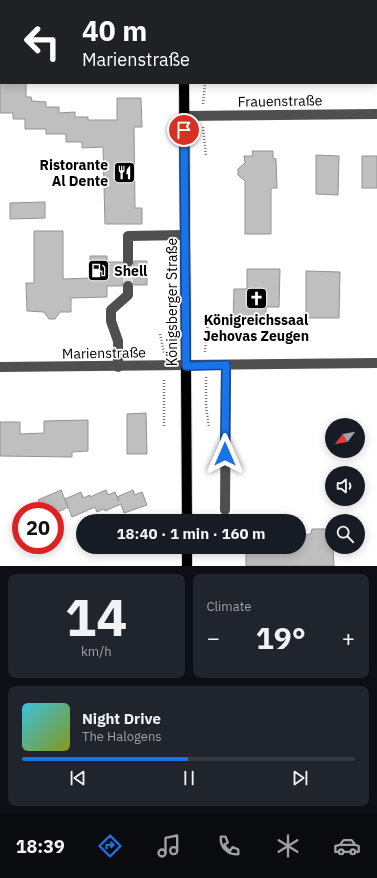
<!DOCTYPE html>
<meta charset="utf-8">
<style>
:root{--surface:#171b24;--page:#20242c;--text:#f1f3f6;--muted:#9ea1a6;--line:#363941;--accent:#1a73e8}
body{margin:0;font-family:"IBM Plex Sans",sans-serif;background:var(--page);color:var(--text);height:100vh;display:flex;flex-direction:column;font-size:15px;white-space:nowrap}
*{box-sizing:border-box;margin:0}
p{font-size:13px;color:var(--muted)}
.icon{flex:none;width:22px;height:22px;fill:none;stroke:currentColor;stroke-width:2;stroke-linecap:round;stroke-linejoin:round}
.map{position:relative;height:566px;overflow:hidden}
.side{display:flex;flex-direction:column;gap:8px;padding:8px;background:#0d0f14;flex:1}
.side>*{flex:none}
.banner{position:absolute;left:0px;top:0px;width:377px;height:84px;box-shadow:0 2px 10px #0003;background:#202124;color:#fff;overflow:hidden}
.needle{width:26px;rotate:239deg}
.buttons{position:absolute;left:325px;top:418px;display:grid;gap:8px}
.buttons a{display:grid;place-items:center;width:40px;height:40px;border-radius:50%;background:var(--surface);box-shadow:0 2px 10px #0003;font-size:20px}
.speed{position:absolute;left:12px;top:502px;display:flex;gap:8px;font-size:20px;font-weight:700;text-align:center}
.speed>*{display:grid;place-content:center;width:52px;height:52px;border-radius:50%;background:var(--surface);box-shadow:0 2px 10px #0003;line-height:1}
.speed .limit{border:6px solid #d22;background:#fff;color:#111}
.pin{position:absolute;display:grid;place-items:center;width:34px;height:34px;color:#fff;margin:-17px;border:2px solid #fff;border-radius:50%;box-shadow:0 1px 4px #0007}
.me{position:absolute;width:44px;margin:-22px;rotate:0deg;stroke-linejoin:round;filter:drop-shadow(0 0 3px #0008)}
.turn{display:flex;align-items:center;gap:14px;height:84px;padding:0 16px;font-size:18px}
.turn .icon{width:52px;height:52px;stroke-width:2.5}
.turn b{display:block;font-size:28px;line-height:34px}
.big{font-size:30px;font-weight:700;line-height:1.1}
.side .widget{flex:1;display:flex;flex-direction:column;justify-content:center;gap:6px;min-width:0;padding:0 14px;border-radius:8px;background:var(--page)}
.side .dial{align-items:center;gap:0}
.dial b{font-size:52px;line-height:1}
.song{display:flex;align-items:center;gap:12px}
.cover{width:48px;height:48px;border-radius:6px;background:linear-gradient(135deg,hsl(190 70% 55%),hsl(70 70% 35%))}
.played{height:4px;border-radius:2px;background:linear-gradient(90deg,var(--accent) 50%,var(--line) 50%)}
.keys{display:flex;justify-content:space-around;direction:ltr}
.heat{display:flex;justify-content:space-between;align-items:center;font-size:22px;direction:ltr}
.side .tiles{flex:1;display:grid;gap:8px;grid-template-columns:1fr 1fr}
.widget:last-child{grid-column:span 2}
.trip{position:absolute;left:76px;top:514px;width:230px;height:40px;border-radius:20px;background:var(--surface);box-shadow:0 2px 10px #0003;font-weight:700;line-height:40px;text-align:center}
.menu{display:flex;height:64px;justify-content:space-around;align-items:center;background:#090b0e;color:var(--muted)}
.menu .icon{width:28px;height:28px}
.menu .active{color:var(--accent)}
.menu b{font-size:18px;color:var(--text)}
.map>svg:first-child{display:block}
.building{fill:#bfbfbf;stroke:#939393}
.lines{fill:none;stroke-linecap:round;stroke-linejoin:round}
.minor-tunnel{stroke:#d9d9d9;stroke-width:10;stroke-dasharray:10 5;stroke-linecap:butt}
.major-casing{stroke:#dbdbdb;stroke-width:12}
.path{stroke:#717171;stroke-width:2.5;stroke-dasharray:1 2;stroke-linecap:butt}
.minor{stroke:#4f4f4f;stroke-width:10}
.major{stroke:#000;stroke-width:10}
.route-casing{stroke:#114b97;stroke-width:10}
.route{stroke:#1a73e8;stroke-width:7}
.labels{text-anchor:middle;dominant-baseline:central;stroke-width:3.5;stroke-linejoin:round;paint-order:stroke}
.street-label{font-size:14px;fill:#000;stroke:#fff}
.poi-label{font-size:14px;font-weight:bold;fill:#000;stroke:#fff;text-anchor:end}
</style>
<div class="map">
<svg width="377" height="566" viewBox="0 0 377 566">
<rect width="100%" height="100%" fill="#fff"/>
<g class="building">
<polygon points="0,83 26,83 26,97 31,97 32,101 46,102 46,107 59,107 59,113 75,112 75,117 88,117 88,120 117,120 117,98 141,98 142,127 134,127 135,208 142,208 142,224 105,224 103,147 82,148 82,142 66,142 66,134 46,134 46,129 25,129 25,119 13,119 13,113 0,113"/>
<polygon points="252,151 273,151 273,158 276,159 277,188 271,188 271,234 245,234 245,181 238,175 238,169 245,163 244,156 253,156"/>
<polygon points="316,155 339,156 338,195 316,194"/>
<rect x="362" y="156" width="15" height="32"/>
<polygon points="45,202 45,218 10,219 10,203"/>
<polygon points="34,231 63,231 63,279 91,278 90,256 107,256 107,262 122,262 123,266 128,268 133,266 134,261 147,261 147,285 134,285 132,281 128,280 123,282 122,286 107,286 107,297 71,298 71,312 60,312 55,319 49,319 44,312 27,311 26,283 34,283"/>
<polygon points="247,269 280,269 279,307 266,307 266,322 233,321 234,289 247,289"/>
<polygon points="306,271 340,272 339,318 306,318"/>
<polygon points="146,413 147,454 127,454 127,414"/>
<polygon points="88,420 88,451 72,452 72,457 0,456 0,422 20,422 20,434 44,433 44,421"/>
<polygon points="61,490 68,507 60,511 43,511 38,500"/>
<polygon points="106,490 108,495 115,492 119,501 117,497 133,490 135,495 142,492 147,505 124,513 121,504 105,511 104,509 97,512 95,507 72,517 65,499 81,492 83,498 90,495 90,497"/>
<polygon points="312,529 332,529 334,566 246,566 246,547 299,547 299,535 311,534"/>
</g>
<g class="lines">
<polyline class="minor-tunnel" points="128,286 128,262"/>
<defs>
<g id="major">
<polyline points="183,0 183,1"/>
<polyline points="184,83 187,521"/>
<polyline points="187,547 187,566"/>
</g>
</defs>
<use href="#major" class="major-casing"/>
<g class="path">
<polyline points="203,104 205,83"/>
<polyline points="203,127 206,156"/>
<polyline points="160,334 164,353"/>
<polyline points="205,352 208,321"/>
<polyline points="206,377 206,406 209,427"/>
<polyline points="164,426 164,378"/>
</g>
<g class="minor">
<polyline points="184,116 377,114"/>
<polyline points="128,262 128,236 185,235"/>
<polyline points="0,367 377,363"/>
<polyline points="118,367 118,341 111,321 111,310 128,295 128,286"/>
<polyline points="225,510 226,365"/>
</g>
<use href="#major" class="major"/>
</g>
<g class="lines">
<defs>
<polyline id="route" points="184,130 186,366 226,365 225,454"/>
</defs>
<use href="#route" class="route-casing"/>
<use href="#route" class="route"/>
</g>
<defs>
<symbol id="restaurant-square" viewBox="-11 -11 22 22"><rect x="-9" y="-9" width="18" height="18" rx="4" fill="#000" stroke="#fff"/><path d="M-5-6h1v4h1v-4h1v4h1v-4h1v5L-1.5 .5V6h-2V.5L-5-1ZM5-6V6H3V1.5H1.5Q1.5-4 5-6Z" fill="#fff"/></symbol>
<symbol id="fuel-square" viewBox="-11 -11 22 22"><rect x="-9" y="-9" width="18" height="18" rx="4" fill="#000" stroke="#fff"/><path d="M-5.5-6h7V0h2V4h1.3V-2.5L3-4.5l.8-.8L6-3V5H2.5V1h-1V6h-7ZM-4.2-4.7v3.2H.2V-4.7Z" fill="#fff"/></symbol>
<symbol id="church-square" viewBox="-11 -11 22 22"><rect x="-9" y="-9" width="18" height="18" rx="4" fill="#000" stroke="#fff"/><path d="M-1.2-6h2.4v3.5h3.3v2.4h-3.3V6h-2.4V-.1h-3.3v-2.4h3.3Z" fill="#fff"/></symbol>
</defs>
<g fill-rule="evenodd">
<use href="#restaurant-square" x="112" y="160" width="25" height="25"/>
<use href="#fuel-square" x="86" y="258" width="25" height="25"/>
<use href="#church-square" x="244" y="286" width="25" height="25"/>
</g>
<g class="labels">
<g class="street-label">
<text transform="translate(280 101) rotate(-1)">Frauenstraße</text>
<text transform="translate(172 302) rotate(-90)">Königsberger Straße</text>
<text transform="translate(104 353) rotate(-1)">Marienstraße</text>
</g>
<g class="poi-label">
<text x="108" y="165">Ristorante<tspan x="108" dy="16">Al Dente</tspan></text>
<text x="114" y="271" text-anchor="start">Shell</text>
<text x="256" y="320" text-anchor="middle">Königreichssaal<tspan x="256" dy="16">Jehovas Zeugen</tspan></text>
</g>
</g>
</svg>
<div class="buttons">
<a><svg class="needle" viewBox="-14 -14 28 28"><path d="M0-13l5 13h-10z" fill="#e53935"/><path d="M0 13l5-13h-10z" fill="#9ea1a6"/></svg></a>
<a><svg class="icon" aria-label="sound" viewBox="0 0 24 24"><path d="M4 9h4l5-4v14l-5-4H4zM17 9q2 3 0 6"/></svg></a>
<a><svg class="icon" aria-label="search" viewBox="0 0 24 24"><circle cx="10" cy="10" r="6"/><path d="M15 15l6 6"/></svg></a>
</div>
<div class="speed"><div class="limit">20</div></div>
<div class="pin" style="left:184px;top:130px;background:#d93025"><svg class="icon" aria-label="arrive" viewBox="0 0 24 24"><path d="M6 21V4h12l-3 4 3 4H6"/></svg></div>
<svg class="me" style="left:225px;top:454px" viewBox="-20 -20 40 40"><path d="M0-17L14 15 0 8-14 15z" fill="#1a73e8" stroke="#fff" stroke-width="4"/></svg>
<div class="trip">18:40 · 1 min · 160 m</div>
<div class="banner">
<div class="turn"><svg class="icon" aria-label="left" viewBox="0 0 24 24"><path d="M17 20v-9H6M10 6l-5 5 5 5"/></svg><div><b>40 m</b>Marienstraße</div></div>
</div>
</div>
<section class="side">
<div class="tiles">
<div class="widget dial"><b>14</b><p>km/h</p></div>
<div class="widget"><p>Climate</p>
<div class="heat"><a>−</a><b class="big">19°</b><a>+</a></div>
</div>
<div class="widget">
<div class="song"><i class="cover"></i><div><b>Night Drive</b><p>The Halogens</p></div></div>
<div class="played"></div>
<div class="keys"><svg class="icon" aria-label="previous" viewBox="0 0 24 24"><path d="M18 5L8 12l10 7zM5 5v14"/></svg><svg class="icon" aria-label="pause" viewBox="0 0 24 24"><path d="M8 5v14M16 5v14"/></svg><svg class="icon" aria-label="next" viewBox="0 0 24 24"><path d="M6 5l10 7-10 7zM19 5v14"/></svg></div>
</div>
</div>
</section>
<nav class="menu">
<b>18:39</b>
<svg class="icon active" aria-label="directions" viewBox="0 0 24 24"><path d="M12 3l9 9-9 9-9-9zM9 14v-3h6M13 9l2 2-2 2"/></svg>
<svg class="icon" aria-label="music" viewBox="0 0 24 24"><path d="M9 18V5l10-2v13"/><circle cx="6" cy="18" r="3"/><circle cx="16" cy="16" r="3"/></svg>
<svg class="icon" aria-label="phone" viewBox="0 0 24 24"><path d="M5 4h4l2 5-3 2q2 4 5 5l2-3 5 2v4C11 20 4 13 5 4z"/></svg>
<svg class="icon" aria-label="climate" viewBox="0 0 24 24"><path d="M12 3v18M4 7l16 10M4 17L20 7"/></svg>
<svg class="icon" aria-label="car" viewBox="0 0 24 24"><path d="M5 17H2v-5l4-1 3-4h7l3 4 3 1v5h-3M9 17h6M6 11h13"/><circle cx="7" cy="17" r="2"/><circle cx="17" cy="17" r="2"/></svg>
</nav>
